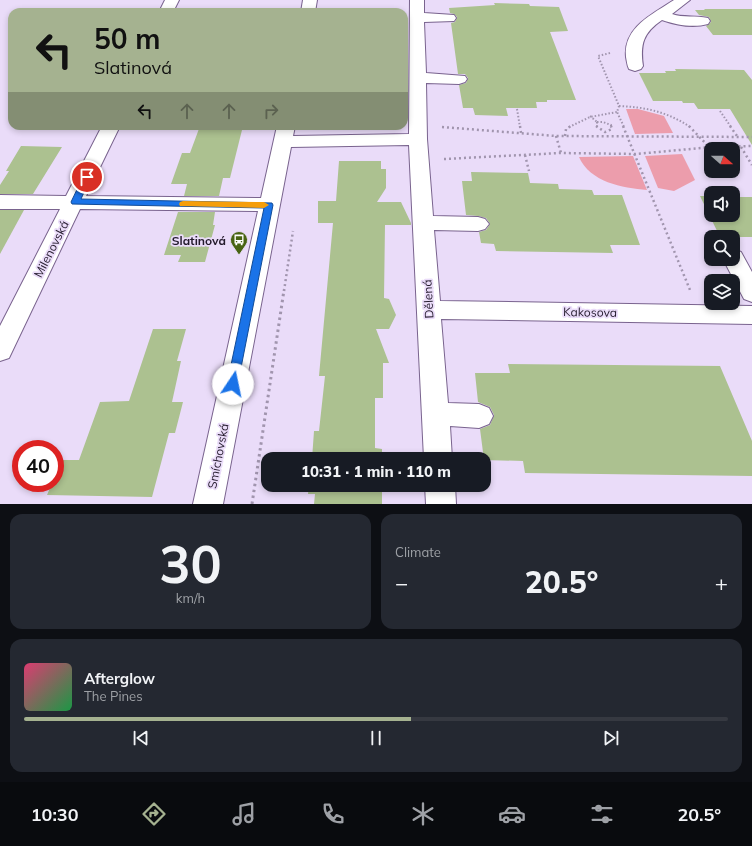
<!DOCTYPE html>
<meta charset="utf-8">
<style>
:root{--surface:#171b24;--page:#242831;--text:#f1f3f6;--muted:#9ea1a6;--line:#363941;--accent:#a5b290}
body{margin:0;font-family:Mulish,sans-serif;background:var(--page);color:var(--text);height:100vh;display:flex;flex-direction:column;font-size:15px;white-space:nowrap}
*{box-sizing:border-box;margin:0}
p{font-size:13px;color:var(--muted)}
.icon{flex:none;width:22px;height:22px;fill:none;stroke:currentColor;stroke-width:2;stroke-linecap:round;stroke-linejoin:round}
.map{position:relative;height:504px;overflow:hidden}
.sheet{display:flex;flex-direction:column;gap:10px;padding:10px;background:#0d0f14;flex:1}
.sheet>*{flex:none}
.banner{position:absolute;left:8px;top:8px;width:400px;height:122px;border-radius:12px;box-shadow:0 2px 6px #0003;background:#a5b290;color:#111;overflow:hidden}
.needle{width:26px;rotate:111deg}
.buttons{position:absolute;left:704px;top:142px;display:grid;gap:8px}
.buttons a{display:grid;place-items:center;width:36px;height:36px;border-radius:8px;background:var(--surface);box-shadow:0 2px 6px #0003;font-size:20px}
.speed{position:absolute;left:12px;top:440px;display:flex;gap:8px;font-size:20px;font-weight:700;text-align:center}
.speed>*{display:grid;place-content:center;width:52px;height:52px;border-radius:50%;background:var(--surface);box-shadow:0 2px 6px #0003;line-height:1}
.speed .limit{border:6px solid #d22;background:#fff;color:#111}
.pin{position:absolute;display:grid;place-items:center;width:34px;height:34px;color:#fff;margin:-17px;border:2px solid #fff;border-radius:50%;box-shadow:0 1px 4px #0007}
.me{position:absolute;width:44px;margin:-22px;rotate:11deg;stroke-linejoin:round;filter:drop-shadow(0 0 3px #0008)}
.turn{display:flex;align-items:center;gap:14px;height:84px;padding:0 20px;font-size:18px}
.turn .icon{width:52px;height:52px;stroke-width:2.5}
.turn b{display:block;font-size:28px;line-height:34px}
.lanes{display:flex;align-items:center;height:38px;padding:0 20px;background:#0003;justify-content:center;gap:20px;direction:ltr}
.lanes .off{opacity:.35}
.big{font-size:30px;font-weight:800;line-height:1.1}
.sheet .tile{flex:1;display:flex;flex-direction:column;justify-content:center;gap:6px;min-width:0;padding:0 14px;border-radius:12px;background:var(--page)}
.sheet .dial{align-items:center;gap:0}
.dial b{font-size:52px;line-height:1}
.song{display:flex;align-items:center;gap:12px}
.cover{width:48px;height:48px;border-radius:6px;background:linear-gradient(135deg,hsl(340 70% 55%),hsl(140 70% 35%))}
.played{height:4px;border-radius:2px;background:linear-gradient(90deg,var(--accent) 55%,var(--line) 55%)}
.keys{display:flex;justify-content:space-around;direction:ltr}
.heat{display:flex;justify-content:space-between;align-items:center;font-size:22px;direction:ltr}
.sheet .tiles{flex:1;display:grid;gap:10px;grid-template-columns:1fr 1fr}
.tile:last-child{grid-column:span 2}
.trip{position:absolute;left:261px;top:452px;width:230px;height:40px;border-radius:12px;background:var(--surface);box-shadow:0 2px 6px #0003;font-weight:800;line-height:40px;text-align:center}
.menu{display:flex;height:64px;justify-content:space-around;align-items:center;background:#090b0e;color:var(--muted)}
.menu .icon{width:28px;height:28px}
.menu .selected{color:var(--accent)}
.menu b{font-size:18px;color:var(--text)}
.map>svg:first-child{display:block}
.green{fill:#ec9dac}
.building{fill:#acc190}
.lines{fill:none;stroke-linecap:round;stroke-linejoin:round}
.minor-casing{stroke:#79638e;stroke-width:2}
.path-far2{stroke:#a195ae;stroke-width:2;stroke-dasharray:1.5 2;stroke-linecap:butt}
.path-far1{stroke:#a195ae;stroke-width:2.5;stroke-dasharray:2 3;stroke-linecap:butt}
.path{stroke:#a195ae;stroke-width:3;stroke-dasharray:2.5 3.5;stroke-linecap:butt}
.minor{fill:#fff;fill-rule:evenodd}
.route{fill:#1a73e8;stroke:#114b97}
.slow{fill:#f59e0b}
.labels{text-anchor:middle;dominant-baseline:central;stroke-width:3.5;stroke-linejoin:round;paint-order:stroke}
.poi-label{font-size:12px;font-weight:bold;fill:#241b2d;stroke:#eadcf9;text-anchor:end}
.street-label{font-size:12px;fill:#241b2d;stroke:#eadcf9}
</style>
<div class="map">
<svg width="752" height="504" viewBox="0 0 752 504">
<rect width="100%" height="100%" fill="#eadcf9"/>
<g class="green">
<polygon points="626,109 638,109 664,116 673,133 635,134"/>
<polygon points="682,154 695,180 674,191 658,188 645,156"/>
<path d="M633,156L647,190C622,188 590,182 579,157Z"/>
</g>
<g class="building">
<polygon points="494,3 529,4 530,6 559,7 568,31 550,32 576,100 547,100 547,102 536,102 537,108 506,108 508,116 475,115 473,108 463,108 459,85 466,83 468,78 465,74 458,74 451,23 455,22 457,17 454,14 450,13 449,8 495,5"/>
<polygon points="704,9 752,9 752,35 713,35 706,26 711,22 709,17 699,15 695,10 705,10"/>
<polygon points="675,69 744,70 752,80 752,145 730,109 698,109 694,103 683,103 682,101 653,101 639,73 666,73 665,71 676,71"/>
<polygon points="200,126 243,126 230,178 223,178 219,196 184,196 187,184 171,184 182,153 190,153"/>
<polygon points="21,146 62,147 33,194 0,194 0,185 9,171 6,171"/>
<polygon points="339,161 381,161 381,169 386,169 386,188 377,202 401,202 411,223 411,225 385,225 384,298 389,299 396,315 389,329 376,329 389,363 383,363 383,398 375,398 375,448 382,449 382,459 312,459 314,431 319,431 325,376 319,376 333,223 318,223 318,201 336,201"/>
<polygon points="471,172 528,173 530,183 558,184 559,189 592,190 594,195 622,195 640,245 610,245 613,253 496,251 494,244 481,243 479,232 486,230 490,224 486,218 478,216 466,215 462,181 472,181"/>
<polygon points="700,196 711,196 711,215 733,215 733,197 752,197 752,237 720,237"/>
<polygon points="0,210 24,210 0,254"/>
<polygon points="178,212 215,212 213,225 215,225 205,262 178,262 181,255 164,255"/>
<polygon points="153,329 186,329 177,361 181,361 172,402 183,402 175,433 169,433 152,497 47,495 52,483 55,483 55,475 61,460 79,460 100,402 129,401"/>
<polygon points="508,364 720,366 752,441 752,476 525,473 523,461 484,460 480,429 490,425 494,415 490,407 478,402 475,373 510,373"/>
<polygon points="309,485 382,485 382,504 314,504 315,494 308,494"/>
</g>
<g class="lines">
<defs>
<g id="minor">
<polygon points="165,0 179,0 173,12 159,12"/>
<polygon points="303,0 317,0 315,12 301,12"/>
<polygon points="410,0 424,0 424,13 454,15 456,18 454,21 424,22 426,73 465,76 467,79 465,82 459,84 426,83 427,139 433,216 478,217 485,219 489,224 485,229 478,231 434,230 440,301 752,306 752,324 441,319 448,403 479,404 489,408 493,416 489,424 479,428 450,426 452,459 424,459 409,145 291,147 223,504 193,504 258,211 80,209 9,358 0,361 0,326 60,209 0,209 0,195 66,196 102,126 120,126 86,196 261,198 277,126 295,126 293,136 409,134"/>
<path d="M674,0H690L672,14C683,18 696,15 708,18L710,21L708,24C694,28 676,25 662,20C643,33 640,44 643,66L641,69L635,71L629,69C627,65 627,62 626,57C623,27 653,14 674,0Z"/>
<polygon points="733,249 741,252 752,272 752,302 744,299 723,259 733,259"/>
<polygon points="425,485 455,485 456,504 426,504"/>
</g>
</defs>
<use href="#minor" class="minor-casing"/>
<g class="path-far2">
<polyline points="610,53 598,56 619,106 617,112 624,127"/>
<path d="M619,106C645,107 668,112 690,127"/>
<polyline points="517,109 520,127"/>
<polyline points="720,111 731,127"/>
<polyline points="590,116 597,122"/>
<polyline points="597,122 603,122 611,125 611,127"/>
<polyline points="569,127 590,117 617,112"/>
<polyline points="597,127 597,122"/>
</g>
<g class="path-far1">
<polyline points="520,126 521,133"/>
<polyline points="596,126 605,132 612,129 611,126"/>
<polyline points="623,126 690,290"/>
<polyline points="689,126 709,147"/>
<polyline points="730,126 737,136"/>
<polyline points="442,127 556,136 752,137"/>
<polyline points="556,136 561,153"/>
<polyline points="565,136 566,129 571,126"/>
<polyline points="741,147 752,165"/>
<polyline points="525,155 529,171"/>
<polyline points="444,159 561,153 636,154 712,147 752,146"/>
<polyline points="284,291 293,231"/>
</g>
<polyline class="path" points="252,504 284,290"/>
<use href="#minor" class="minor"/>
</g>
<polygon class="route" points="87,174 91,177 81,199 272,203 273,205 237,388 233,389 229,388 227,384 264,208 72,204 71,202 83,177"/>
<polygon class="slow" points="183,201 264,202 269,205 264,208 180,206 179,204 180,202"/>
<defs>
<symbol id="bus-pin" viewBox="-11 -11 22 30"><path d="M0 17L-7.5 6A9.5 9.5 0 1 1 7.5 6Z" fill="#486313" stroke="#eadcf9"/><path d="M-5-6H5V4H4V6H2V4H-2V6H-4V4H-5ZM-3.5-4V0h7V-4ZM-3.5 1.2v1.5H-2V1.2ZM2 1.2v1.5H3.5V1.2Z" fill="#fff"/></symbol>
</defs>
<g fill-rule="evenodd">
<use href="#bus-pin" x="229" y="230" width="20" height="27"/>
</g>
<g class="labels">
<g class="poi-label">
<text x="226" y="240">Slatinová</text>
</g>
<g class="street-label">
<text transform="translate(51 249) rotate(-63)">Milenovská</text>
<text transform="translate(428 299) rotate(-93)">Dělená</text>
<text transform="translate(590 312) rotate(1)">Kakosova</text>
<text transform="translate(218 456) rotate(-79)">Smíchovská</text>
</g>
</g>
</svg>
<div class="buttons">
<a><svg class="needle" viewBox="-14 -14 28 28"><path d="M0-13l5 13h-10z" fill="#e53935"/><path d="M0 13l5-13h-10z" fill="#9ea1a6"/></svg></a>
<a><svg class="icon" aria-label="sound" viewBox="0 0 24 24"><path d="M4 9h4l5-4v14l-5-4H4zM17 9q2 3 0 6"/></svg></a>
<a><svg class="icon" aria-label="search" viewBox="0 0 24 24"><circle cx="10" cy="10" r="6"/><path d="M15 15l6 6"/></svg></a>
<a><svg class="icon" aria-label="layers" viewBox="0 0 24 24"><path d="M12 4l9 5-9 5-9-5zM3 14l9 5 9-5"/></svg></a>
</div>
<div class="speed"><div class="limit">40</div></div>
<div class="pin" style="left:87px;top:177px;background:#d93025"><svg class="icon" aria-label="arrive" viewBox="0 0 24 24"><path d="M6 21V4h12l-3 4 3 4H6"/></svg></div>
<svg class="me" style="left:233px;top:384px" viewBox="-20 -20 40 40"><circle r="19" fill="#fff"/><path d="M0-13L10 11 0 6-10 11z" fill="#1a73e8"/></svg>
<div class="trip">10:31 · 1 min · 110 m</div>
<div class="banner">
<div class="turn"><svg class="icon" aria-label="left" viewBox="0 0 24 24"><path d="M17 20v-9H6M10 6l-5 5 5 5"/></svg><div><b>50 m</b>Slatinová</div></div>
<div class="lanes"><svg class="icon" aria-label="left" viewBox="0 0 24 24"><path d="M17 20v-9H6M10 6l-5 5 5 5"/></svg><svg class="icon off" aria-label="ahead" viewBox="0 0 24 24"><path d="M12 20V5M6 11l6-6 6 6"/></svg><svg class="icon off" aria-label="ahead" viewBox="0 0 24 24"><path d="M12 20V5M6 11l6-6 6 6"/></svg><svg class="icon off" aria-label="right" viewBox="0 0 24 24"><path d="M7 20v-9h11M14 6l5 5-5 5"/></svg></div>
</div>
</div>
<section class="sheet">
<div class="tiles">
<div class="tile dial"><b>30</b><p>km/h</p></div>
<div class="tile"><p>Climate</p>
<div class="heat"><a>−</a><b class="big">20.5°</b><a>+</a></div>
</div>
<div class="tile">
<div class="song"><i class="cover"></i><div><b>Afterglow</b><p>The Pines</p></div></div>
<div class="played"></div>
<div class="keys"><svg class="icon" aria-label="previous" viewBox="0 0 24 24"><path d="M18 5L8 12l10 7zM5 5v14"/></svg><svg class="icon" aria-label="pause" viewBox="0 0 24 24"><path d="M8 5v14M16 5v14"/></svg><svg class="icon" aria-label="next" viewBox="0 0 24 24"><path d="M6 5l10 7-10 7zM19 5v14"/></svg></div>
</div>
</div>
</section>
<nav class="menu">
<b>10:30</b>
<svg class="icon selected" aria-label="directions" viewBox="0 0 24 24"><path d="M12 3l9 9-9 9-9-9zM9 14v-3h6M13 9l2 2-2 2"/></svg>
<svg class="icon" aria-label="music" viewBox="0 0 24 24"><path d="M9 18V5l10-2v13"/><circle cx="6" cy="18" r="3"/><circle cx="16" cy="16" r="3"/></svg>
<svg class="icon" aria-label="phone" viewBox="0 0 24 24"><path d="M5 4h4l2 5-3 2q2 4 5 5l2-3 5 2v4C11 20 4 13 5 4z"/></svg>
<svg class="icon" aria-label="climate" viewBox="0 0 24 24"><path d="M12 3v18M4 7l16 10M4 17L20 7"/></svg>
<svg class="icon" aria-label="car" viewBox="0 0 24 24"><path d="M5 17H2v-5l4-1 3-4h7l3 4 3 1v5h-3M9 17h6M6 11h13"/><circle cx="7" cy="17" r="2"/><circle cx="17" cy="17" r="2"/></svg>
<svg class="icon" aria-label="filters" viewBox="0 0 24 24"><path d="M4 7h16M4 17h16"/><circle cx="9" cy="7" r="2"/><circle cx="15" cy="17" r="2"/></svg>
<b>20.5°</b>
</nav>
